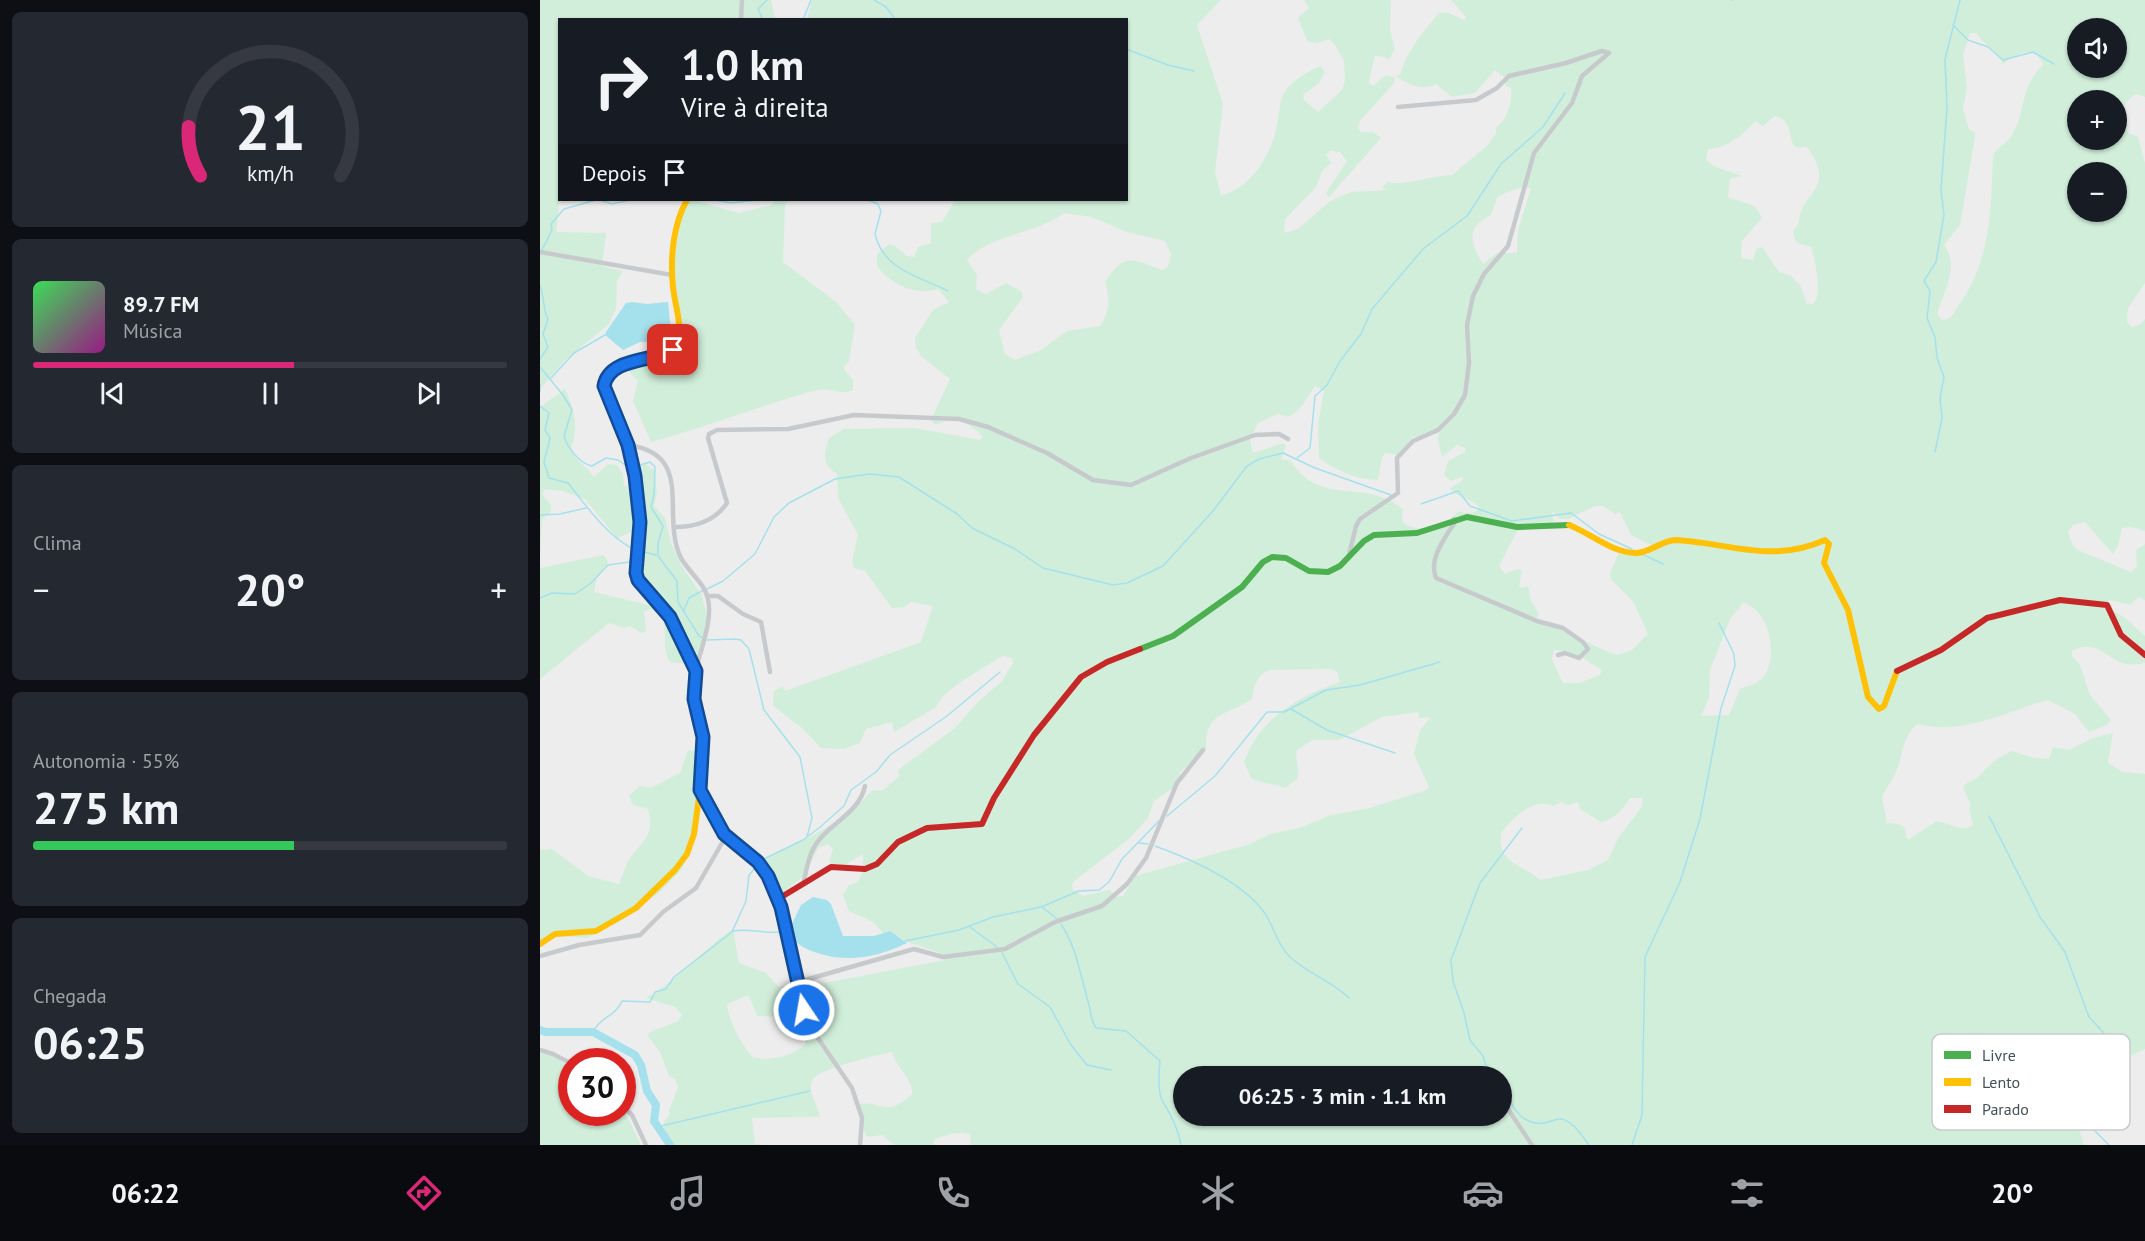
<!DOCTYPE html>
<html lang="pt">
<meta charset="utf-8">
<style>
:root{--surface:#171b24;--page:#242831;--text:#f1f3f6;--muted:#9ea1a6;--line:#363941;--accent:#db2777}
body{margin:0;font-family:"PT Sans",sans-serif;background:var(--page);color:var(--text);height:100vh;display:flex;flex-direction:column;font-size:22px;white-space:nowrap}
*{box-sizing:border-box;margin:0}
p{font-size:20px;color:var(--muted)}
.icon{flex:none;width:33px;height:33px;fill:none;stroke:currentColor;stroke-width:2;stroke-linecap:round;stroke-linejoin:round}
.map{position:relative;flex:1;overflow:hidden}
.details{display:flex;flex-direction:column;gap:12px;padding:12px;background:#0d0f14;width:540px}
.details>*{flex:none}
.top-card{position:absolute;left:18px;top:18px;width:570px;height:183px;border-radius:0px;box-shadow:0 2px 4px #0004;background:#171b24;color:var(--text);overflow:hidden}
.fabs{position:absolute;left:1527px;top:18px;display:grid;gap:12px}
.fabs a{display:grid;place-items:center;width:60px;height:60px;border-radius:50%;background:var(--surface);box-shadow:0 2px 4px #0004;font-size:30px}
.speed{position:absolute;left:18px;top:1048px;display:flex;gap:12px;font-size:30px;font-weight:700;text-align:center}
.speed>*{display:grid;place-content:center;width:78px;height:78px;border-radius:50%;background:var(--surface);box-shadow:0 2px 4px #0004;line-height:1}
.speed .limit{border:9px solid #d22;background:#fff;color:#111}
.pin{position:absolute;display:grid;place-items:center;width:51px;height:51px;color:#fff;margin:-26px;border-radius:12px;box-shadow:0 3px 9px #0006}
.me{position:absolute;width:66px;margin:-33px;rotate:348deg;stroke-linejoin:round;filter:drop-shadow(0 0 4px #0008)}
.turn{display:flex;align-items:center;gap:21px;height:126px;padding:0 24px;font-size:27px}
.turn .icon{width:78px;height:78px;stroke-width:2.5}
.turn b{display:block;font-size:42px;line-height:51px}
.then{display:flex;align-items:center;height:57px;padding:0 24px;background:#0003;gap:12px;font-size:22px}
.big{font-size:45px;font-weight:600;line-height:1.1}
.details .widget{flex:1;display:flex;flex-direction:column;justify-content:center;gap:9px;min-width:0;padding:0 21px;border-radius:9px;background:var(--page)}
.details .dial{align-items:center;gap:0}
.dial svg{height:156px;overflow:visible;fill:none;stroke:var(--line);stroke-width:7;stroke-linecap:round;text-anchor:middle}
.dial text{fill:var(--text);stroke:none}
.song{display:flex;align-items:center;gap:18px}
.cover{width:72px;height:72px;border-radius:9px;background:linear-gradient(135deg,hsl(130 70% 55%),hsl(310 70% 35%))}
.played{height:6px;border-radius:3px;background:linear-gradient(90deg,var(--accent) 55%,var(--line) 55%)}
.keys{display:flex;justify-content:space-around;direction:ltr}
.heat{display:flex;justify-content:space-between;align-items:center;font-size:33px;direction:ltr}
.charge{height:9px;border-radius:4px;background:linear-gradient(90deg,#34c759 55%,var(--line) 0)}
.trip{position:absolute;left:633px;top:1066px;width:339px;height:60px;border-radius:30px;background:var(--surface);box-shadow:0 2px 4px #0004;font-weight:600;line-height:60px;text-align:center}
.dock{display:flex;height:96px;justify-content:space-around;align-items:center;background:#090b0e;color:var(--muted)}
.dock .icon{width:42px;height:42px}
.dock .current{color:var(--accent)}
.dock b{font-size:27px;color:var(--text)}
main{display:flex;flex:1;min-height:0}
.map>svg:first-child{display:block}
.green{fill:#d1eeda;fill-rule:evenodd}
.water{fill:#a5e1ec}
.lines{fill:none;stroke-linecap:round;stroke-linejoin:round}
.stream{stroke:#a5e1ec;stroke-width:1.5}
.river{stroke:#a5e1ec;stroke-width:8}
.street{stroke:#c7cacc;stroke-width:4.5}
.fast{stroke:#4caf50;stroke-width:6}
.slow{stroke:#ffc107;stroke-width:6}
.jam{stroke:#c62828;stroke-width:6}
.route-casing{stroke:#114b97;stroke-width:15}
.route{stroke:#1a73e8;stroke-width:10}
.key{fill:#fff;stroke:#c7cbcd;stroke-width:1.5}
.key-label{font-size:16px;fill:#445159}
</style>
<main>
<section class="details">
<div class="widget dial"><svg viewBox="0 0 100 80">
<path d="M14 69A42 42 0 1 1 86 69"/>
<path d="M14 69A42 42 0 0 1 8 44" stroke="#db2777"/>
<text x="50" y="56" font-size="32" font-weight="700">21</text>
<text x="50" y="72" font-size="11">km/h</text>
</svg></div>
<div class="widget">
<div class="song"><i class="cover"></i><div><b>89.7 FM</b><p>Música</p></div></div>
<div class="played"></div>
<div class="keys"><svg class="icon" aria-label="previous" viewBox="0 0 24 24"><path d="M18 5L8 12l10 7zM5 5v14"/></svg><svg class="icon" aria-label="pause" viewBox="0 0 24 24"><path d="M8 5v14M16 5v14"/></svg><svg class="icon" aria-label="next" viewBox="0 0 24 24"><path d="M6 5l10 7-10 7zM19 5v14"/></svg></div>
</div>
<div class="widget"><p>Clima</p>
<div class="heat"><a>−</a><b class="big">20°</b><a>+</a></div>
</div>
<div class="widget"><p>Autonomia · 55%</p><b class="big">275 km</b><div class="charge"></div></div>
<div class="widget"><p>Chegada</p><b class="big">06:25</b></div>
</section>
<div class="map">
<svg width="1605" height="1145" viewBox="0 0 1605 1145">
<rect width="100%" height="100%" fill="#eeeded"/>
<g class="green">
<polygon points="0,0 231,0 235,19 20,20 20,197 16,232 66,233 62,266 83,271 77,281 76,308 69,324 24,361 0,389"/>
<path d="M272,0H681L657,25L683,104L675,172L681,195C711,189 731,154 737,126C740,114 738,101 746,90C754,79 767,72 780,66L785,72L779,83L763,95L764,100L778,112L802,90L805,80L804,61L795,45L789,39L776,43L767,41L758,18L769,8L764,0H851L850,30L855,49L849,59L835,55L829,82L833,86L846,75L855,78L854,83L820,121L818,128L821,132H833L841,138L789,197L786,193L807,161L800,152L791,151L786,154L791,163L782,171L776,187L745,219L744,233L758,229L790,201L811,192L846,190L842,187L848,182C867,186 892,175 912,175L947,146L956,133V127C967,120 973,101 971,88L966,86L964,77L955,70L935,93L912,97L896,84C881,92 868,84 856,76L860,75C869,47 881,35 899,13H909L924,20L926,17L911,0H1605V97L1596,94C1587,98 1581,111 1581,121L1590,134L1598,137L1605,163V283L1588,308L1587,322L1592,327L1601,324L1605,319V531L1591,527L1582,528L1578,546L1573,554L1545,522L1533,525L1528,532L1533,546L1538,550L1591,572L1597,566L1596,550L1605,544V600L1598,597L1590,605L1570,600L1563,605L1584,617L1605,636V663C1599,664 1592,665 1585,664C1565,658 1556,638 1532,651V656L1540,665L1550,695L1571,720L1567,725L1549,732L1535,714L1508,700C1467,711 1422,736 1378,724C1361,736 1363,760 1354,776C1351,783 1345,789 1342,797L1347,823L1359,824L1365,828L1367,839H1369L1397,821C1410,823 1421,833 1433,825L1429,808L1431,806L1423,787C1427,781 1433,782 1438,777C1448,766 1457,757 1472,751L1494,758L1509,759L1513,747L1529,750L1553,738L1573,733L1568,763L1583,772L1605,774V1049L1566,1068L1565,1081L1554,1080L1541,1097L1530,1102L1544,1145H431L430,1134C417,1131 406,1135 395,1139L393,1145H354L342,1135L328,1137L325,1134L319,1104C342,1100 345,1119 372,1094C373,1079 356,1067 352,1052C338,1055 275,1069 272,1081C268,1094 278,1106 280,1117L212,1118L215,1144L225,1145H134C124,1138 124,1133 124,1122L130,1114L129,1111L138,1087L135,1079L129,1076L120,1052L108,1036V1033L138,1021L142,1015L135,1007L106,998C138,980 162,950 193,929L199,963L226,973L239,987L250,985L263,987L405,960L398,952L367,942L350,931L343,933L333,922L309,911L303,895L309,885C324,884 323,866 323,854L305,865L291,864L289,861L293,849L288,844L278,848L265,875L237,897L218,868L219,863L228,856L272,836L299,820L312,811L333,790L342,791L359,776L358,770L415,728L439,701L462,681L473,663L472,658L462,656L419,683L403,696L396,707L354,732L352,722L326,729L320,743L303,749L281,748L262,728L233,706L234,691L243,686L245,691L381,642L393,606L371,602L365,607L352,608L325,571L314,568L312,561L318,535L298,498L297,474C281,464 284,454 289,438L304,429L352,428H375L440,440L443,437C437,429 419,417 408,420C402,422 401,424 394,424L391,420L410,379L382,357L376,348L375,338L393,310L409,302L398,289C376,296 351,285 337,266V254L349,244L355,246L367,256L374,257L378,247L391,243V223L402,222L415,200H586V20L267,19ZM1538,28H1576V68H1538ZM1430,33H1436C1444,45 1456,50 1463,64C1476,54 1496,43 1503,65C1478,90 1487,110 1472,135C1467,144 1457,146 1453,156C1451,210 1451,261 1418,306C1414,313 1411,320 1402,320L1397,314C1404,291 1420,265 1404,245L1420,225L1435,137V133L1429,129L1423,109L1427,88L1423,55ZM1538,100H1576V140H1538ZM1235,116C1252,120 1248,134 1254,146L1260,148L1266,146C1299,189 1260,192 1259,222C1253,232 1251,231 1257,243L1271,247C1275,259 1283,296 1273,304H1267L1260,285L1251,276L1239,272L1222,247L1216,249L1213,260L1201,258L1202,241L1222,218C1214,200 1204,204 1188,197L1190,179L1202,176L1173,166L1166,159L1168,149C1186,149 1203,135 1215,121L1223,126ZM1538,172H1576V212H1538ZM982,187L991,188L978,230L977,253H957L943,264C931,244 924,228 951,215L958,196ZM524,213L551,217L587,232L625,241L631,254L628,267L622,270C592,258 584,252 565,282C570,298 570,311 560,326L527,331L501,350L475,360L465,354L459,330L483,297L482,292L466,283L446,294L436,289L437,275L427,260C450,234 495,235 524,213ZM775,386L784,391L778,424L779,458C795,470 817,480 837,480C843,471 838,461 845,453L858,455L872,438L900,428L898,440L902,457L917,445L925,448V452L908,461L904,475L911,481L923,477L922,481L911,487V490C919,499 931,497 939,507C934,516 926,514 918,511C908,525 874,536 862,521L863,509C825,477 780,508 751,461L741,459L746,446L744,443L713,453L710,440L718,423L738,414L748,417C762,410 767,398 775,386ZM1055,506H1063L1075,514L1080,512L1091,535L1111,545L1107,555L1078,554L1070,574L1071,579L1094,603L1108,634L1092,650L1077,655C1048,645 1025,628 996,621L999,613L991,601L988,586L982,588L979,586L982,571L978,569L965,574L959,566L977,531L1014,525L1012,511L1020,519H1028ZM1203,603C1232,610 1241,666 1218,682C1213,685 1205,686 1200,689L1189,715L1161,716L1169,698L1170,670L1190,619ZM1014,650C1033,650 1046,660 1062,670L1060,675L1039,683H1023L1012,659ZM791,669L797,672L800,682C758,696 719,719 704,762L711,778C722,784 733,783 745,788L757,779C761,768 754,760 757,750L773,740H799L842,717L878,712L879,718L891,717L880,730L874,754L889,787L886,790L830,808L791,815L759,828L730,834L710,844L595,876L583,896L577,897L570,890L543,896L532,889L533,882L590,838L608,818L614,801L639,784L640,772L666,749C665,710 686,717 712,699C714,686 716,676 729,670ZM1090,798H1103L1101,808L1078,838L1068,860L1048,870L1001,880C981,864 957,863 961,833C973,818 993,797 1013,806L1021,802L1029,805L1038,802L1040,809L1061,822C1075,819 1082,810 1090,798ZM206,996H209L217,1016L242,1017L248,1032L262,1029L266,1032L265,1044C254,1056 229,1062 213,1057C200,1043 189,1022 187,1004ZM644,1077H962V1116H644Z"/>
<path d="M153,200L199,213L231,205L235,200H249L245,205L243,262L296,302L315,325L309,361L303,368L313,380V390C300,396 289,387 277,390C221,405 167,427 111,442L93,401L98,381L87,369C101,366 126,365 135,354C150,336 134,291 134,268C134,256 137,243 139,231C140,219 140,205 153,200Z"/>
<path d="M25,389C34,408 39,429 31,448C36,462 46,465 54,477L68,464L77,465L83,475L84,486L88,487L95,484L101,467L105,464L114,470L117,492L114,506L125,518L131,543L141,565L162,596L167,617L156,678C147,658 147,666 130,662C120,645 129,629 121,613L110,609L104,612L106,631L101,633L90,626L84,628L69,623L0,679V568L63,555L67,559L68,565L57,578L54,592L109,605L123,599L100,573V546L96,530L77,538L45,499L23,491L5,489L2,494L11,505V511L2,520L0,560V407Z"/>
<path d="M148,750L160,753L164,777L159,818L152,846L141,870L121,891L84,919L47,938L16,936L0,943V850L12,849L48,876L79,884C83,876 85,864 91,857C104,840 115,833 108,809L93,805L89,796L100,786L111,788L140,773Z"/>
<polygon points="0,1052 16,1058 31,1069 32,1113 82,1113 83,1108 101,1145 0,1145"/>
</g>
<g class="water">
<polygon points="92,302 107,304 128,302 132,342 100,342 83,350 65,335 66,332 86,303"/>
<path d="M273,897L287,900L291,904L303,936H334L350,931L367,943C335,959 300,964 267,949C258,944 252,941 249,930L261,905Z"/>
</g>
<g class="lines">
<g class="stream">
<polyline points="334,0 346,7 356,20"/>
<polyline points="1191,0 1192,0"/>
<polyline points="223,20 218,9 227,0"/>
<polyline points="263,20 271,0"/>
<polyline points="1413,25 1428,40 1448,47 1463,60 1493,52 1514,64"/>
<polyline points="586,49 628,65 654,71"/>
<polyline points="60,200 72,204 90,200"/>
<polyline points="175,200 191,203 216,200"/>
<path d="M328,200L338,204L341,211L335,234C344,271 379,276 408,291"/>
<polyline points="0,254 12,230 11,224 24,209 56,200"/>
<path d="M0,286C5,297 2,308 8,319L3,334L8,347L0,359"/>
<path d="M0,367L23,395L32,410L24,436C27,447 40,464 52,466L66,458L78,460L90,468"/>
<polyline points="11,378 34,353 65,335"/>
<polyline points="0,384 0,392"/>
<path d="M0,406L9,413L5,430L10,438L4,462L9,478L28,483C48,508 66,535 95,550"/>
<polyline points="1395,452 1402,418 1400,398 1404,377 1397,358 1395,337 1387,318 1390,291 1384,281 1396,262 1404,215 1401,190 1407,107 1405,59 1420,0"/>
<polyline points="757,458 770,448 775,396 787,385 800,361 821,334 832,309 883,249 927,216 961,164 1003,127 1025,93"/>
<path d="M97,466L110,462L115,467C114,482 116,493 111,507L123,526L118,543V556L137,581L138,602L159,636L163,638"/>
<polyline points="881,504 918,491 930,506 972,521 1031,513 1059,534 1092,549"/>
<polyline points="0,515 20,514 46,508"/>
<polyline points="101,551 116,555"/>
<polyline points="1102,554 1123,564"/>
<polyline points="167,589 183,581 215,554 234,517 249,503 295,479 329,474 359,477 417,514 432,528 475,549 503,568 573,585 587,583 623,566 673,511 707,466 719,459 743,453 775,468 851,495"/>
<polyline points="0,598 12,593 35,594 51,583 68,565 89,562 94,551"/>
<polyline points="144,610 149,598 162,591"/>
<polyline points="167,640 195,639 201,640 209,649 224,710 260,757 272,818 267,837"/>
<polyline points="751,709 787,730 855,753"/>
<polyline points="627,816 675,776 727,712 744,712 786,690 820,685 900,662"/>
<polyline points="1449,816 1500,917 1525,952 1549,1017 1563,1032 1564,1045 1554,1078 1547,1090 1546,1104 1554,1130 1569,1145"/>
<polyline points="599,843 608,844"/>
<path d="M615,846C651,859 701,881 724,912C734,926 736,943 749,956C766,973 791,980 809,998"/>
<polyline points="220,863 226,858 263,840 279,828 304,806 311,790 336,772 350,755 407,716 460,672"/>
<polyline points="502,907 516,918"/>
<path d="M521,924C537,948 541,978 549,1005C551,1013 551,1021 556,1028L586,1031L620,1061C619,1072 617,1090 622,1100C631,1115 638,1128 641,1145"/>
<polyline points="430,927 457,947"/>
<path d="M193,931C209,928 224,934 240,932"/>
<polyline points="365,941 419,930 453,917 501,907 539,891 559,890 569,882 582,859 619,821"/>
<polyline points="462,953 478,984 510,1007 531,1045 547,1065 571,1070"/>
<path d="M53,1032C60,1017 76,1016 82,1001L110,1002L115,992L126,989L134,977L192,932L206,901L209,875L217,866"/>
<polyline points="950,1077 943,1056 930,1040 924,1013 913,981 911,960 940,883 982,828"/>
<path d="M962,1089C970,1098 974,1113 985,1119C1016,1136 1015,1095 1049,1145"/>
<polyline points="117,1127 270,1091"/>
<polyline points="1092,1145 1102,1115 1105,957 1140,882 1160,819 1181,708 1195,666 1194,654 1179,623"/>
</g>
<polyline class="river" points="0,1030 6,1032 53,1032 95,1055 101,1065 107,1091 116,1105 114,1121 130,1145"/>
<g class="street">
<polyline points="201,20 202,0"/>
<polyline points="0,252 132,275"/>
<path d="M88,445C155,454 121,513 140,556C147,571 165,583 168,599C173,622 160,649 156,671"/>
<path d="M914,519L915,522C905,538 888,559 896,578L997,621L1023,628L1043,642L1048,649L1039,658L1025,653L1018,655"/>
<path d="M134,527C155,527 175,521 187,503L168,438L169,434L177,430L248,429L314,415L419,419L448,427L507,453L553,480L591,485L651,458L715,435L739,434L748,439"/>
<polyline points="809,555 816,526 820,519 858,493 857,458 873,441 898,430 914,414 925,395 929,363 927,325 933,296 944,274 968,246 994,153 1032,103 1042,76 1069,53 1062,51 1026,63 969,76 957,88 936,100 858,107"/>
<polyline points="167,596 178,596 203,614 221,622 230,672"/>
<polyline points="160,790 184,834 217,862 228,876 241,907 267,1022 312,1088 322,1118 320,1145"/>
<path d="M264,881C267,867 269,852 279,840C294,821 320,811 325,786"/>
<polyline points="0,956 39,945 100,935 123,912 156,888 186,836"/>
<polyline points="258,982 374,949 403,957 465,949 515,922 562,906 587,884 606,858 637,783 663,750"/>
<polyline points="0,1050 13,1054 32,1064"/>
<polyline points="916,1074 922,1077"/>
<polyline points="962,1100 992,1145"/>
<polyline points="82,1106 92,1115 106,1145"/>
</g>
<g class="fast">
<polyline points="95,476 98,508 98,581 130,617 156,671 154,699 162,732"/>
<polyline points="600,649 633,636 702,587 723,562 732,557 746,558 769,571 788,572 800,566 824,541 834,535 877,533 927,517 977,527 1029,525"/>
</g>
<g class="slow">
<path d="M95,476L88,443L64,386C77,354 116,364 138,342C142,322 135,306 133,287C130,259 133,224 147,200"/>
<path d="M1029,525C1050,533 1072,553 1096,553C1110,553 1122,540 1136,540C1190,543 1231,564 1285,540L1289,544L1284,563L1308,610L1328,697L1339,709L1344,706L1357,671"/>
<polyline points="0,944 15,934 56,931 96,908 135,870 147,854 154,834 160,790 162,732"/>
</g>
<g class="jam">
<polyline points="1357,671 1401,650 1447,618 1520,600 1567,605 1581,635 1605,655"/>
<polyline points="238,899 291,867 325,869 337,864 358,842 387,828 442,824 454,798 494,735 541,677 567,662 600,649"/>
</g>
</g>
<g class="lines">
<defs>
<path id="route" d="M133,350C113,362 69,357 64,386L88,445L95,476L100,522L96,573L98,580L130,617L156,671L154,699L163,737L160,790L184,834L218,862L228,876L241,907L264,1010"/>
</defs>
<use href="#route" class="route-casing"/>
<use href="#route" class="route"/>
</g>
<rect x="1392" y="1034" width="198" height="96" rx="9" class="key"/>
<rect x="1404" y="1051" width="27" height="8" fill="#4caf50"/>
<rect x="1404" y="1078" width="27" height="8" fill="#ffc107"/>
<rect x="1404" y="1105" width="27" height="8" fill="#c62828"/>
<g class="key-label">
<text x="1442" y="1061">Livre</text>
<text x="1442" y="1088">Lento</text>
<text x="1442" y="1115">Parado</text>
</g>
</svg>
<div class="fabs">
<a><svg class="icon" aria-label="sound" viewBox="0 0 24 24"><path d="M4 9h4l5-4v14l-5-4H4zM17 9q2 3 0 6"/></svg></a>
<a>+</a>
<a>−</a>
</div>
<div class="speed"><div class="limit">30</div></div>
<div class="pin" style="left:133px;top:350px;background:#d93025"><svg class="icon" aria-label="arrive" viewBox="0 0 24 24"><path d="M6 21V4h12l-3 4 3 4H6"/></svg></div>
<svg class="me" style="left:264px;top:1010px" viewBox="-20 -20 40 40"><circle r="17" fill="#1a73e8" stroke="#fff" stroke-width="3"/><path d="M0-11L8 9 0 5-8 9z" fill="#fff"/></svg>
<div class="trip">06:25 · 3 min · 1.1 km</div>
<div class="top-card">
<div class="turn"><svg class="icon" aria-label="right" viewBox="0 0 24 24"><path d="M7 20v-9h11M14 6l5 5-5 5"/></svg><div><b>1.0 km</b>Vire à direita</div></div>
<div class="then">Depois<svg class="icon" aria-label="arrive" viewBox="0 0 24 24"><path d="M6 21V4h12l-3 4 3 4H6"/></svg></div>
</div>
</div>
</main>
<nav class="dock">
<b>06:22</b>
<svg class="icon current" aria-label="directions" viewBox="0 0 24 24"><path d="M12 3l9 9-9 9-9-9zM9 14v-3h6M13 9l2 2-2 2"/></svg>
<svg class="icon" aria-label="music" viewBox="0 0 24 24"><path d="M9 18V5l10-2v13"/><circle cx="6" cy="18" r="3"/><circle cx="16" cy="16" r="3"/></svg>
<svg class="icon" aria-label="phone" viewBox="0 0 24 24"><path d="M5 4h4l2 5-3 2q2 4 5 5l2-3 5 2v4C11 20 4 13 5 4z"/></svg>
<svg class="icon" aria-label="climate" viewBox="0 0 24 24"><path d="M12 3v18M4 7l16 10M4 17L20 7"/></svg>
<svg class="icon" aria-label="car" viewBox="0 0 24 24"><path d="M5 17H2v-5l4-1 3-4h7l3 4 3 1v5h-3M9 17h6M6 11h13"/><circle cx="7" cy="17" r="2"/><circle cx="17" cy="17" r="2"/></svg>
<svg class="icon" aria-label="filters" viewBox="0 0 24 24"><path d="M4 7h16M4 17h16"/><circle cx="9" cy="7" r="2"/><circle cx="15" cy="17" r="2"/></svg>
<b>20°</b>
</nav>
